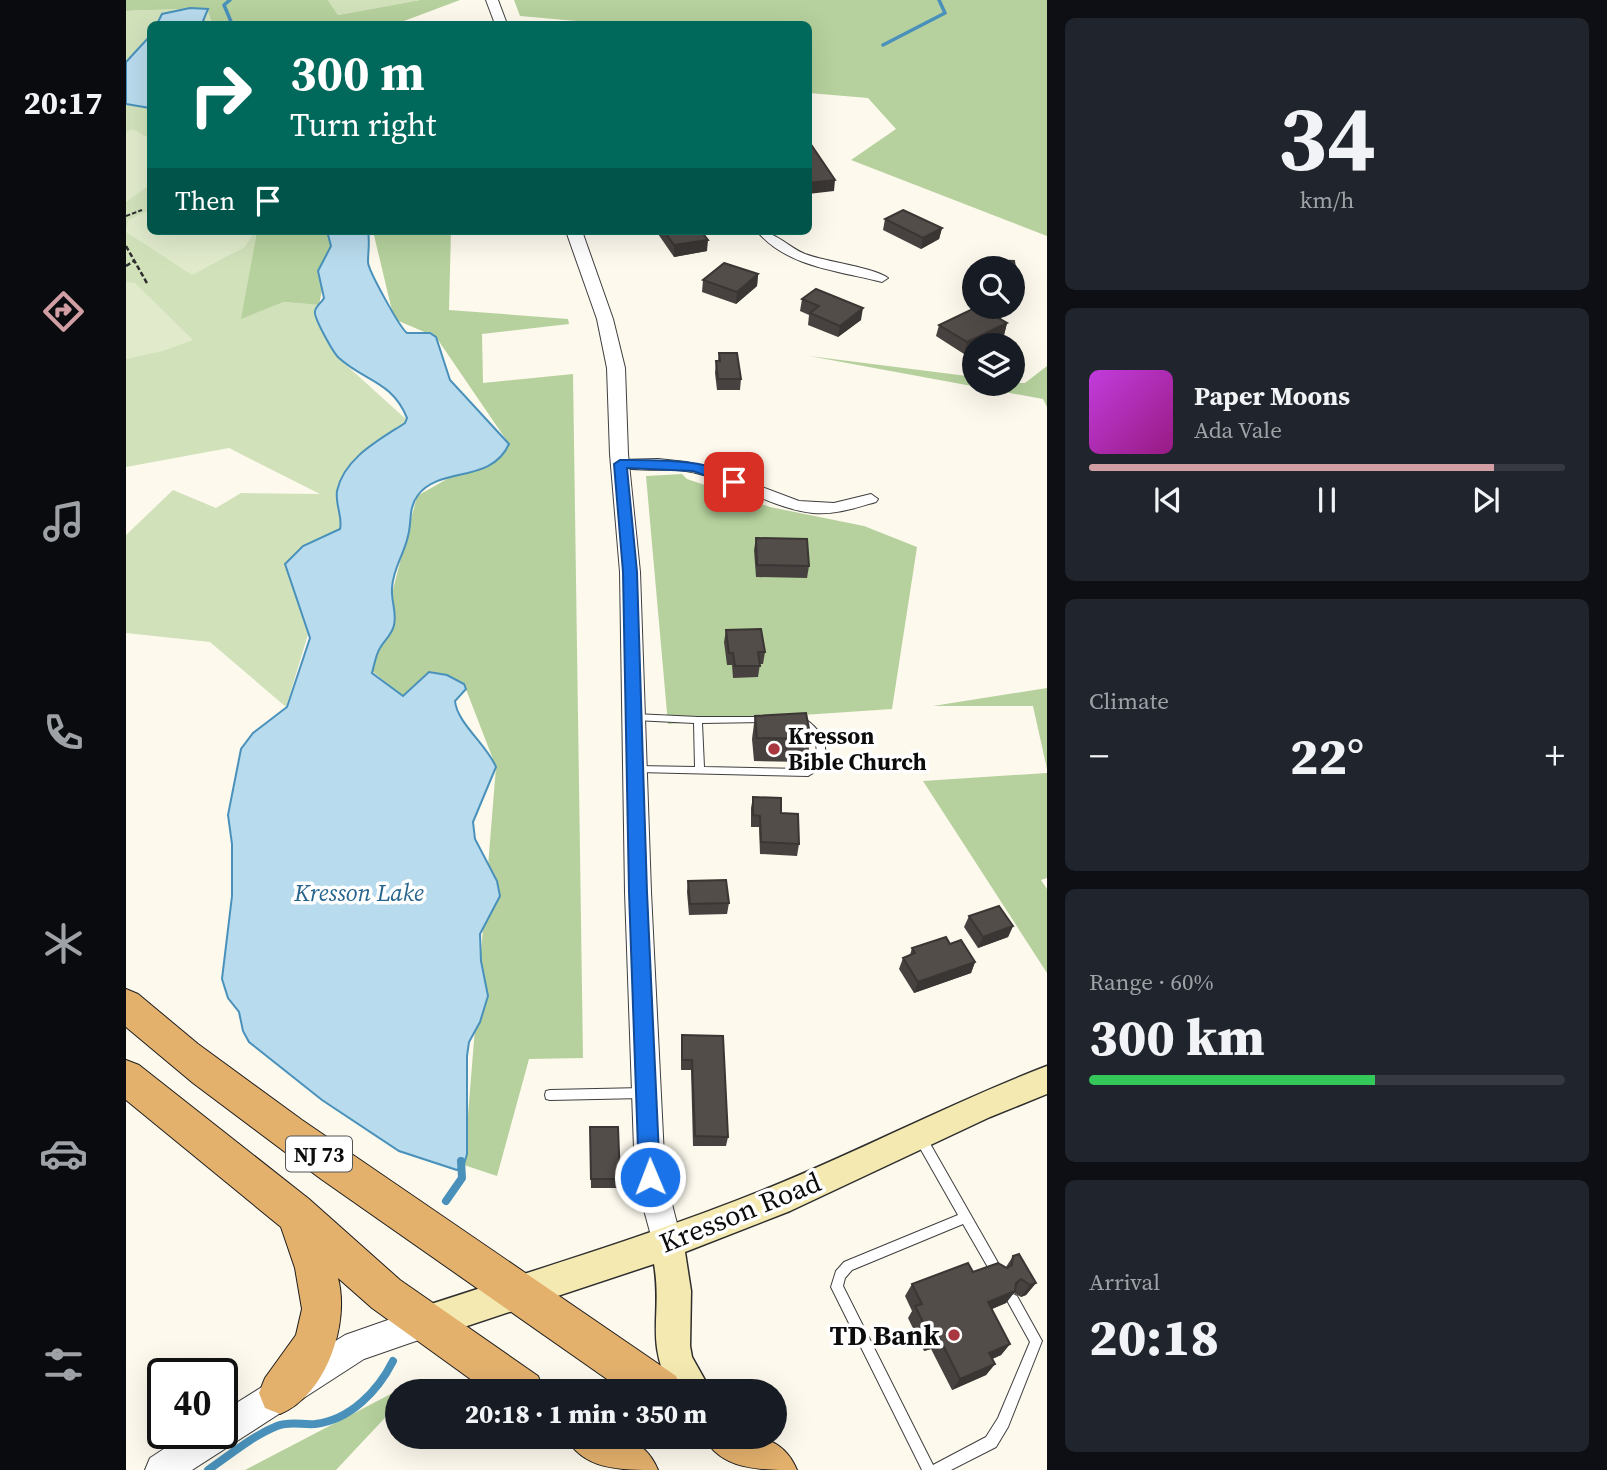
<!DOCTYPE html>
<meta charset="utf-8">
<style>
:root{--surface:#171b24;--page:#20242c;--text:#f1f3f6;--muted:#9ea1a6;--line:#363941;--accent:#d19ea4}
body{margin:0;font-family:"Source Serif 4",serif;background:var(--page);color:var(--text);height:100vh;display:flex;flex-direction:column;font-size:26px;white-space:nowrap}
*{box-sizing:border-box;margin:0}
p{font-size:23px;color:var(--muted)}
.icon{flex:none;width:38px;height:38px;fill:none;stroke:currentColor;stroke-width:2;stroke-linecap:round;stroke-linejoin:round}
.map{position:relative;flex:1;overflow:hidden}
.panel{display:flex;flex-direction:column;gap:18px;padding:18px;background:#0d0f14;width:560px}
.panel>*{flex:none}
.hud{position:absolute;left:21px;top:21px;width:665px;height:214px;border-radius:10px;box-shadow:0 7px 28px #0002;background:#00695c;color:#fff;overflow:hidden}
.controls{position:absolute;left:836px;top:256px;display:grid;gap:14px}
.controls a{display:grid;place-items:center;width:63px;height:63px;border-radius:50%;background:var(--surface);box-shadow:0 7px 28px #0002;font-size:35px}
.speed{position:absolute;left:21px;top:1358px;display:flex;gap:14px;font-size:35px;font-weight:700;text-align:center}
.speed>*{display:grid;place-content:center;width:91px;height:91px;border-radius:50%;background:var(--surface);box-shadow:0 7px 28px #0002;line-height:1}
.speed .limit{border:4px solid #111;border-radius:10px;background:#fff;color:#111}
.pin{position:absolute;display:grid;place-items:center;width:60px;height:60px;color:#fff;margin:-30px;border-radius:14px;box-shadow:0 4px 10px #0006}
.me{position:absolute;width:77px;margin:-38px;rotate:359deg;stroke-linejoin:round;filter:drop-shadow(0 0 5px #0008)}
.turn{display:flex;align-items:center;gap:24px;height:147px;padding:0 28px;font-size:32px}
.turn .icon{width:91px;height:91px;stroke-width:2.5}
.turn b{display:block;font-size:49px;line-height:60px}
.then{display:flex;align-items:center;height:66px;padding:0 28px;background:#0003;gap:14px;font-size:26px}
.big{font-size:52px;font-weight:800;line-height:1.1}
.panel .card{flex:1;display:flex;flex-direction:column;justify-content:center;gap:10px;min-width:0;padding:0 24px;border-radius:10px;background:var(--page)}
.panel .dial{align-items:center;gap:0}
.dial b{font-size:91px;line-height:1}
.song{display:flex;align-items:center;gap:21px}
.cover{width:84px;height:84px;border-radius:10px;background:linear-gradient(135deg,hsl(290 70% 55%),hsl(310 70% 35%))}
.played{height:7px;border-radius:4px;background:linear-gradient(90deg,var(--accent) 85%,var(--line) 85%)}
.keys{display:flex;justify-content:space-around;direction:ltr}
.heat{display:flex;justify-content:space-between;align-items:center;font-size:38px;direction:ltr}
.charge{height:10px;border-radius:5px;background:linear-gradient(90deg,#34c759 60%,var(--line) 0)}
.trip{position:absolute;left:259px;top:1379px;width:402px;height:70px;border-radius:35px;background:var(--surface);box-shadow:0 7px 28px #0002;font-weight:800;line-height:70px;text-align:center}
main{display:flex;flex:1;min-height:0}
.tabs{display:flex;flex-direction:column;width:126px;justify-content:space-around;align-items:center;background:#090b0e;color:var(--muted)}
.tabs .icon{width:49px;height:49px}
.tabs .active{color:var(--accent)}
.tabs b{font-size:32px;color:var(--text)}
.map>svg:first-child{display:block}
.green{fill:#d1e2bb}
.forest{fill:#b6d19d}
.pitch{fill:#e1ebcc}
.water{fill:#b8dbed;stroke:#4991bb;stroke-width:2}
.lines{fill:none;stroke-linecap:round;stroke-linejoin:round}
.stream-far1{stroke:#4991bb;stroke-width:3.5}
.stream{stroke:#4991bb;stroke-width:8}
.service-casing{stroke:#3f3f3f;stroke-width:2}
.minor-casing{stroke:#3f3f3f;stroke-width:2}
.tertiary-casing{stroke:#3f3f3f;stroke-width:2}
.secondary-casing{stroke:#2e2e2e;stroke-width:3}
.trunk-casing{stroke:#1d1d1d;stroke-width:2}
.path-far1{stroke:#2e2e2e;stroke-width:2;stroke-dasharray:4.5 2;stroke-linecap:butt}
.path{stroke:#2e2e2e;stroke-width:2.5;stroke-dasharray:5 2.5;stroke-linecap:butt}
.service{fill:#fff;fill-rule:evenodd}
.minor{fill:#fff;fill-rule:evenodd}
.tertiary{fill:#fff;fill-rule:evenodd}
.secondary{fill:#f4eab1;fill-rule:evenodd}
.trunk{fill:#e4b16d;fill-rule:evenodd}
.wall{fill:#474240}
.shaded-wall{fill:#3a3634}
.building{fill:#534d4a;stroke:#3a3634;stroke-width:2}
.route{fill:#1a73e8;stroke:#114b97;stroke-width:2}
.poi-dot{fill:#a93740;stroke:#fff;stroke-width:2.5}
.labels{text-anchor:middle;dominant-baseline:central;stroke-width:7;stroke-linejoin:round;paint-order:stroke}
.shield{fill:#fff;stroke:#555;stroke-width:2}
.shield-label{font-size:21px;font-weight:bold;fill:#0c0c0c}
.poi-label{font-size:23px;font-weight:bold;fill:#0c0c0c;stroke:#fff;text-anchor:start}
.water-label{font-size:24px;font-style:italic;fill:#26638d;stroke:#fff}
.near-street-label{font-size:28px;fill:#0c0c0c;stroke:#fff}
.near-poi-label{font-size:28px;font-weight:bold;fill:#0c0c0c;stroke:#fff;text-anchor:end}
</style>
<main>
<nav class="tabs">
<b>20:17</b>
<svg class="icon active" aria-label="directions" viewBox="0 0 24 24"><path d="M12 3l9 9-9 9-9-9zM9 14v-3h6M13 9l2 2-2 2"/></svg>
<svg class="icon" aria-label="music" viewBox="0 0 24 24"><path d="M9 18V5l10-2v13"/><circle cx="6" cy="18" r="3"/><circle cx="16" cy="16" r="3"/></svg>
<svg class="icon" aria-label="phone" viewBox="0 0 24 24"><path d="M5 4h4l2 5-3 2q2 4 5 5l2-3 5 2v4C11 20 4 13 5 4z"/></svg>
<svg class="icon" aria-label="climate" viewBox="0 0 24 24"><path d="M12 3v18M4 7l16 10M4 17L20 7"/></svg>
<svg class="icon" aria-label="car" viewBox="0 0 24 24"><path d="M5 17H2v-5l4-1 3-4h7l3 4 3 1v5h-3M9 17h6M6 11h13"/><circle cx="7" cy="17" r="2"/><circle cx="17" cy="17" r="2"/></svg>
<svg class="icon" aria-label="filters" viewBox="0 0 24 24"><path d="M4 7h16M4 17h16"/><circle cx="9" cy="7" r="2"/><circle cx="15" cy="17" r="2"/></svg>
</nav>
<div class="map">
<svg width="921" height="1470" viewBox="0 0 921 1470">
<rect width="100%" height="100%" fill="#fdf9ed"/>
<g class="green">
<polygon points="202,0 294,0 212,15"/>
<polygon points="81,8 85,21 93,24 24,24 24,231 131,231 116,318 158,302 193,305 209,355 281,420 218,474 214,529 160,707 84,642 0,633 0,535 47,490 90,508 115,493 194,494 103,448 0,467 0,11"/>
</g>
<g class="forest">
<polygon points="0,0 202,0 212,15 294,0 334,0 270,24 93,24 85,21 81,8 0,11"/>
<polygon points="388,0 921,0 921,236 725,160 770,129 742,98 683,93 682,24 484,24 394,16"/>
<polygon points="131,231 199,231 206,242 193,305 158,302 115,319"/>
<polygon points="247,231 325,231 323,310 442,319 443,324 356,334 357,383 447,374 457,1058 403,1059 371,1176 338,1165 370,767 338,684 303,672 277,696 246,671 291,496 383,444 310,337 268,319"/>
<polygon points="683,356 849,377 849,383 899,383 921,366 921,407 917,399"/>
<polygon points="556,474 561,479 644,507 738,526 791,547 766,709 542,724 520,476"/>
<polygon points="921,688 921,769 907,706 807,706"/>
<polygon points="921,773 921,878 915,880 921,889 921,973 797,781"/>
<polygon points="282,1385 287,1389 284,1391 271,1391 271,1405 210,1470 119,1470"/>
</g>
<g class="pitch">
<polygon points="7,129 24,139 24,185 0,202 0,132"/>
<polygon points="24,210 24,231 129,231 119,247 66,275 0,232 2,220"/>
<polygon points="0,282 9,283 67,340 37,351 0,359"/>
</g>
<g class="water">
<polygon points="64,8 82,9 77,21 83,24 31,24 36,14"/>
<polygon points="24,36 24,108 0,104 0,62"/>
<path d="M201,231H242C244,243 242,251 242,262C242,270 274,328 281,333H304L310,337L324,380L383,444C365,484 314,466 292,495C282,508 286,522 282,536C278,555 267,568 266,588C265,601 271,612 268,625C266,635 259,639 254,648C250,654 248,666 246,673L277,696L303,672L321,675L338,684L340,689L329,701C331,723 361,745 370,767L347,822L349,839L371,881L374,896L354,934L355,961L362,996L354,1022L343,1042L341,1056V1154L338,1164L331,1170L273,1151L196,1100L123,1042L117,1031L113,1012L102,998L96,979L106,896V844L102,815L115,749L127,733L161,707L184,638L159,564L177,546L214,529C217,517 209,505 211,491C218,458 253,440 279,423L281,418C266,381 238,381 213,358C208,354 187,317 189,311C190,306 196,302 198,298L192,271L205,246Z"/>
</g>
<g class="lines">
<g class="stream-far1">
<polyline points="104,0 98,5 106,24"/>
<polyline points="757,45 819,13 813,0"/>
</g>
<g class="stream">
<polyline points="320,1201 336,1178 335,1161"/>
<path d="M82,1470C104,1455 126,1436 151,1426C164,1421 176,1425 189,1424C224,1420 252,1391 267,1361"/>
</g>
<defs>
<g id="service">
<path d="M509,714L572,717H643L644,719L640,722L576,723L578,767L680,769C700,750 689,732 668,720L667,718L671,715C698,726 713,759 682,776L511,772L508,771L507,769L508,767L511,766L569,767L568,723L509,720L505,717Z"/>
<polygon points="517,1088 521,1089 522,1093 521,1097 517,1098 424,1100 420,1099 419,1095 420,1091 424,1090"/>
<polygon points="794,1132 798,1133 875,1268 877,1272 875,1276 871,1278 867,1276 837,1224 726,1270 719,1278 717,1286 807,1465 860,1437 872,1418 904,1342 883,1304 881,1300 883,1296 887,1294 891,1296 916,1341 882,1427 870,1447 825,1470 796,1470 705,1287 710,1271 718,1262 832,1215 790,1141 788,1137 790,1133"/>
</g>
<g id="minor">
<path d="M631,231C649,231 662,247 679,254C700,262 747,267 762,278L756,282C714,271 660,267 631,231Z"/>
<path d="M532,459L560,462L591,470L673,501L708,503L745,494L752,499L750,502C729,508 709,515 687,513C642,508 604,478 560,471C544,468 496,473 487,464L494,460Z"/>
</g>
<g id="tertiary">
<polygon points="360,0 372,0 381,24 369,24"/>
<polygon points="440,231 456,231 487,319 499,368 502,454 514,572 525,892 539,1177 556,1243 552,1254 541,1258 530,1254 509,1177 499,892 494,572 484,454 481,368 471,319"/>
<polygon points="299,1307 310,1312 315,1323 310,1334 238,1359 66,1470 19,1470 24,1458 62,1433 96,1433 96,1412 219,1335"/>
</g>
<path id="secondary" d="M921,1066V1094L864,1117L664,1211L559,1252L565,1291L564,1346L566,1357L585,1391H546C518,1340 537,1315 528,1264L299,1340L287,1335L282,1323L287,1311L299,1306C415,1268 532,1233 645,1187C738,1149 827,1102 921,1066Z"/>
<g id="trunk">
<polygon points="0,989 12,994 72,1044 176,1120 550,1376 556,1391 498,1391 195,1179 67,1083 0,1027"/>
<path d="M0,1060L13,1065L183,1199L274,1280L412,1376L418,1391H361L246,1308L212,1278C224,1324 200,1395 154,1414L139,1408L133,1393L139,1378L170,1335L176,1309L169,1268L155,1227L0,1100Z"/>
<path d="M440,1437C478,1435 515,1429 532,1470C494,1470 457,1470 440,1437Z"/>
<path d="M578,1437C616,1435 654,1429 671,1470C633,1470 595,1470 578,1437Z"/>
</g>
</defs>
<use href="#service" class="service-casing"/>
<use href="#minor" class="minor-casing"/>
<use href="#tertiary" class="tertiary-casing"/>
<use href="#secondary" class="secondary-casing"/>
<use href="#trunk" class="trunk-casing"/>
<polyline class="path-far1" points="0,216 16,210"/>
<g class="path">
<polyline points="0,246 22,285"/>
<polyline points="0,266 8,261"/>
</g>
<use href="#service" class="service"/>
<use href="#minor" class="minor"/>
<use href="#tertiary" class="tertiary"/>
<use href="#secondary" class="secondary"/>
<use href="#trunk" class="trunk"/>
</g>
<g class="wall">
<polygon points="759,219 816,228 813,239 795,249 757,230"/>
<polygon points="530,231 575,231 581,251 548,257"/>
<polygon points="857,260 888,261 892,286 889,298 887,298 887,268 855,268"/>
<polygon points="632,274 631,286 610,304 576,292 577,280"/>
<polygon points="676,299 735,320 712,337 682,325 683,315 674,311"/>
<polygon points="877,312 875,319 881,323 878,335 857,345 849,345 838,354 810,336 813,325"/>
<polygon points="593,353 615,379 614,390 591,390 589,373 590,361 592,361"/>
<polygon points="630,538 683,566 681,578 630,577 628,550"/>
<polygon points="600,630 639,652 637,664 634,664 632,677 607,678 606,665 601,665 598,642"/>
<polygon points="629,716 685,739 680,762 628,761 626,739"/>
<polygon points="627,797 655,813 673,844 671,856 634,854 633,827 625,827 625,808"/>
<polygon points="562,881 603,903 601,914 563,915 561,892"/>
<polygon points="843,916 887,926 882,937 852,948 838,927"/>
<polygon points="824,944 849,962 845,973 788,993 773,969 777,958 784,955 786,948"/>
<polygon points="556,1035 602,1137 600,1146 567,1146 565,1070 555,1070 555,1045"/>
<polygon points="464,1127 494,1179 493,1188 465,1188"/>
<polygon points="887,1256 910,1283 900,1295 895,1297 888,1293 880,1303 866,1309 884,1344 875,1355 866,1359 869,1364 860,1375 826,1390 805,1349 798,1351 782,1318 786,1311 779,1296 786,1284 880,1267"/>
</g>
<g class="shaded-wall">
<polygon points="709,180 708,191 682,194 682,183"/>
<polygon points="816,228 813,239 795,249 797,238"/>
<polygon points="582,240 581,251 548,257 548,245"/>
<polygon points="632,274 631,286 610,304 611,292"/>
<polygon points="737,308 735,320 712,337 714,326"/>
<polygon points="877,312 873,324 869,316"/>
<polygon points="881,323 878,335 857,345 849,345 849,349 838,354 841,342"/>
<polygon points="887,926 882,937 852,948 857,937"/>
<polygon points="849,962 845,973 788,993 792,982"/>
<polygon points="895,1279 886,1292 889,1291 880,1303 854,1314 862,1302"/>
<polygon points="910,1283 900,1295 895,1297 904,1285"/>
<polygon points="813,1337 805,1349 798,1351 806,1340"/>
<polygon points="884,1344 875,1355 855,1364 863,1353"/>
<polygon points="869,1364 860,1375 826,1390 834,1379"/>
</g>
<g class="building">
<polygon points="682,140 709,180 682,183"/>
<polygon points="777,210 816,228 797,238 759,219"/>
<polygon points="538,231 575,231 582,240 548,245"/>
<polygon points="857,260 888,261 892,286 887,286 887,268 859,268"/>
<polygon points="598,263 632,274 611,292 577,280"/>
<polygon points="690,289 737,308 714,326 684,313 693,306 676,299"/>
<polygon points="853,306 866,306 877,312 869,316 881,323 841,342 813,325"/>
<polygon points="593,353 611,353 615,379 592,379 590,361 594,361"/>
<polygon points="630,538 681,539 683,566 631,565"/>
<polygon points="635,629 639,652 632,652 634,666 609,666 607,653 603,653 600,630"/>
<polygon points="680,713 685,739 631,738 629,716"/>
<polygon points="627,797 655,798 655,813 672,814 673,844 635,842 634,816 627,815"/>
<polygon points="600,880 603,903 564,904 562,881"/>
<polygon points="873,906 887,926 857,937 843,916"/>
<polygon points="820,937 824,944 835,940 849,962 792,982 777,958 789,953 786,948"/>
<polygon points="556,1035 597,1036 602,1137 569,1136 566,1060 556,1060"/>
<polygon points="464,1127 492,1127 494,1179 465,1179"/>
<polygon points="893,1254 910,1283 904,1285 895,1279 890,1283 889,1291 862,1302 884,1344 863,1353 869,1364 834,1379 813,1337 806,1340 789,1306 796,1304 786,1284 842,1263 847,1272 872,1263 881,1268 886,1265 887,1256"/>
</g>
<path class="route" d="M494,460C527,460 590,458 615,482L608,486L567,471L501,468L511,572L521,892L534,1177L531,1184L524,1187L516,1184L513,1177L503,892L497,572L488,464Z"/>
<g class="poi-dot">
<circle cx="648" cy="749" r="7"/>
<circle cx="828" cy="1335" r="7"/>
</g>
<g class="labels">
<rect class="shield" x="160" y="1136.5" width="66" height="35" rx="5"/>
<g class="shield-label">
<text x="193" y="1154">NJ 73</text>
</g>
<g class="poi-label">
<text x="662" y="736">Kresson<tspan x="662" dy="26">Bible Church</tspan></text>
</g>
<g class="water-label">
<text x="233" y="892">Kresson Lake</text>
</g>
<g class="near-street-label">
<text transform="translate(614 1212) rotate(-22)">Kresson Road</text>
</g>
<g class="near-poi-label">
<text x="814" y="1335">TD Bank</text>
</g>
</g>
</svg>
<div class="controls">
<a><svg class="icon" aria-label="search" viewBox="0 0 24 24"><circle cx="10" cy="10" r="6"/><path d="M15 15l6 6"/></svg></a>
<a><svg class="icon" aria-label="layers" viewBox="0 0 24 24"><path d="M12 4l9 5-9 5-9-5zM3 14l9 5 9-5"/></svg></a>
</div>
<div class="speed"><div class="limit">40</div></div>
<div class="pin" style="left:608px;top:482px;background:#d93025"><svg class="icon" aria-label="arrive" viewBox="0 0 24 24"><path d="M6 21V4h12l-3 4 3 4H6"/></svg></div>
<svg class="me" style="left:524px;top:1177px" viewBox="-20 -20 40 40"><circle r="17" fill="#1a73e8" stroke="#fff" stroke-width="3"/><path d="M0-11L8 9 0 5-8 9z" fill="#fff"/></svg>
<div class="trip">20:18 · 1 min · 350 m</div>
<div class="hud">
<div class="turn"><svg class="icon" aria-label="right" viewBox="0 0 24 24"><path d="M7 20v-9h11M14 6l5 5-5 5"/></svg><div><b>300 m</b>Turn right</div></div>
<div class="then">Then<svg class="icon" aria-label="arrive" viewBox="0 0 24 24"><path d="M6 21V4h12l-3 4 3 4H6"/></svg></div>
</div>
</div>
<section class="panel">
<div class="card dial"><b>34</b><p>km/h</p></div>
<div class="card">
<div class="song"><i class="cover"></i><div><b>Paper Moons</b><p>Ada Vale</p></div></div>
<div class="played"></div>
<div class="keys"><svg class="icon" aria-label="previous" viewBox="0 0 24 24"><path d="M18 5L8 12l10 7zM5 5v14"/></svg><svg class="icon" aria-label="pause" viewBox="0 0 24 24"><path d="M8 5v14M16 5v14"/></svg><svg class="icon" aria-label="next" viewBox="0 0 24 24"><path d="M6 5l10 7-10 7zM19 5v14"/></svg></div>
</div>
<div class="card"><p>Climate</p>
<div class="heat"><a>−</a><b class="big">22°</b><a>+</a></div>
</div>
<div class="card"><p>Range · 60%</p><b class="big">300 km</b><div class="charge"></div></div>
<div class="card"><p>Arrival</p><b class="big">20:18</b></div>
</section>
</main>
